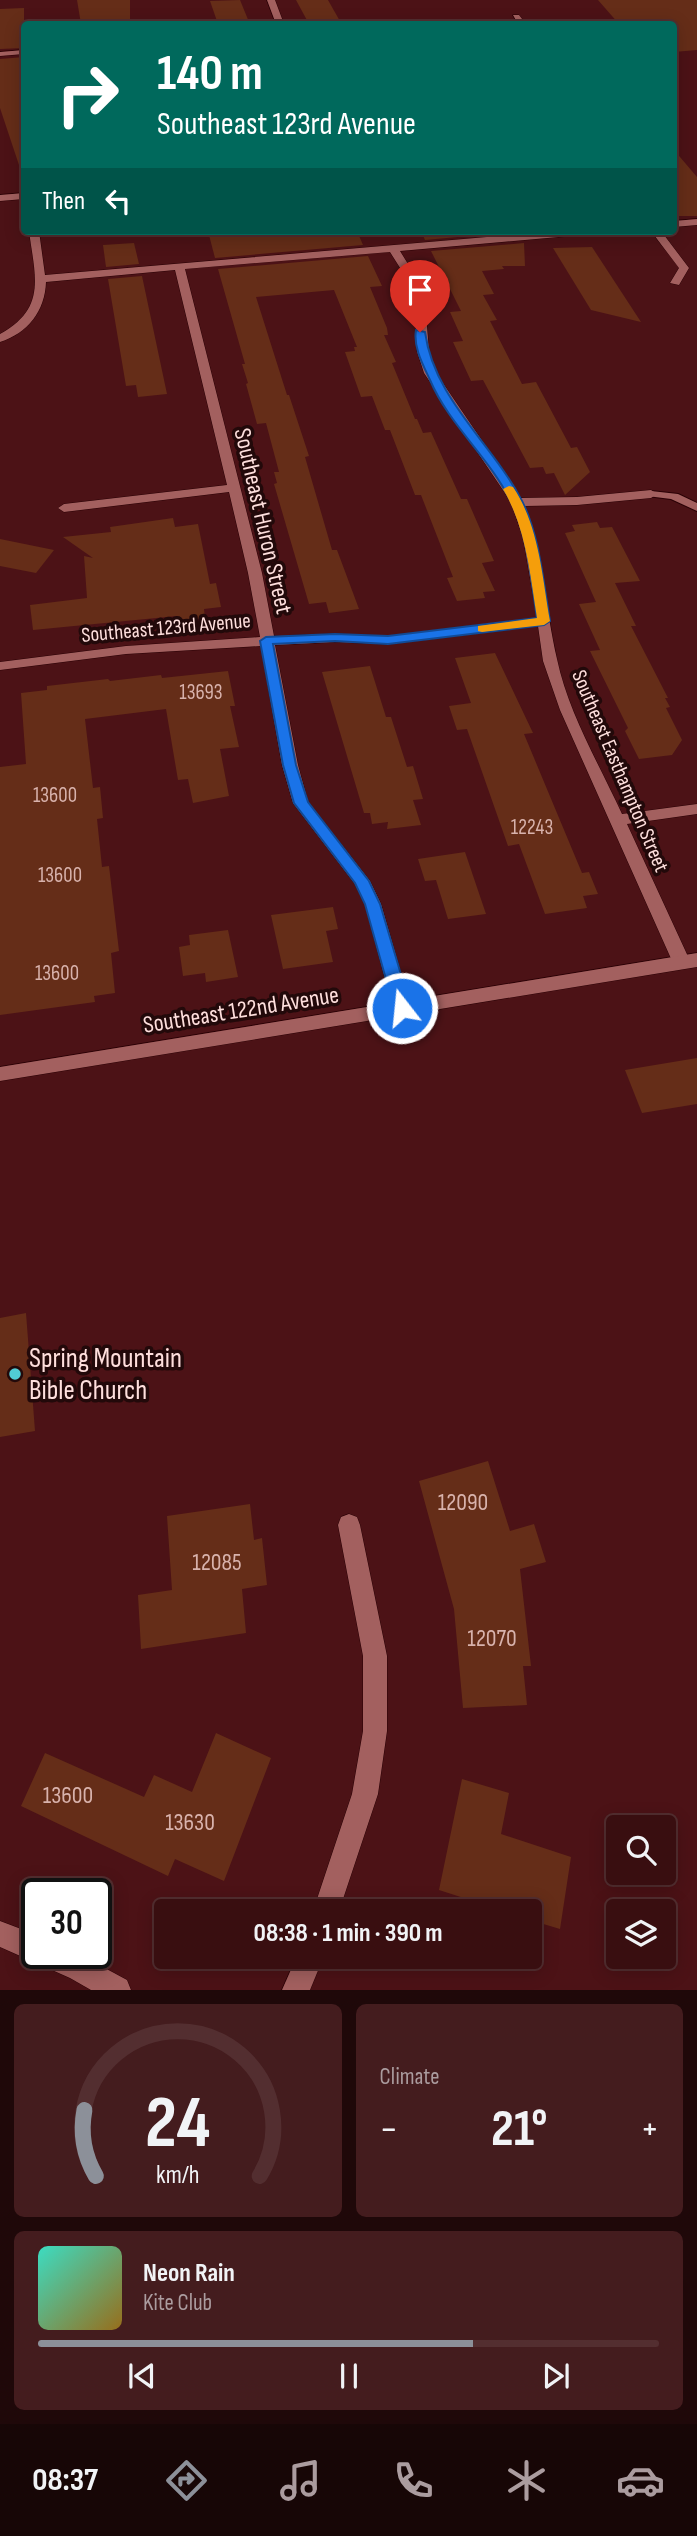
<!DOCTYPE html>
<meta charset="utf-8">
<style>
:root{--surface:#390e10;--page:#441c1e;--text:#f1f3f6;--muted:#ab9c9f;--line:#532e30;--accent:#8c9099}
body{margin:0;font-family:"Sofia Sans Condensed",sans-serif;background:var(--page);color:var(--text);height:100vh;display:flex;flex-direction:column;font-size:26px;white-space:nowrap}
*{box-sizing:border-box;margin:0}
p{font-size:23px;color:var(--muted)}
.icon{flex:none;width:38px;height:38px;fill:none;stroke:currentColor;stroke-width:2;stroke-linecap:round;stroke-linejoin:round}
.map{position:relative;height:1990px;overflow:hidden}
.panel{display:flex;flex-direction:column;gap:14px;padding:14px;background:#1f0809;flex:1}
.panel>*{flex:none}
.banner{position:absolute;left:21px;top:21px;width:656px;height:214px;border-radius:7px;box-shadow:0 4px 18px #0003,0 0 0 2px var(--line);background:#00695c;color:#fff;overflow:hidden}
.controls{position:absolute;left:606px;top:1815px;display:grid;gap:14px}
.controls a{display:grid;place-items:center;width:70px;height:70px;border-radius:7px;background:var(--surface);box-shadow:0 4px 18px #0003,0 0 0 2px var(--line);font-size:35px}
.speed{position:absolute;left:21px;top:1878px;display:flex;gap:14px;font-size:35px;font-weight:700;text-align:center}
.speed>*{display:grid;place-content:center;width:91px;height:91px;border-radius:50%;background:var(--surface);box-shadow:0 4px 18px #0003,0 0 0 2px var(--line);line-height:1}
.speed .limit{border:4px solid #111;border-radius:10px;background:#fff;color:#111}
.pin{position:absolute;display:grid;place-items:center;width:60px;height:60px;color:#fff;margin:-72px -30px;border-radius:50% 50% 50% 0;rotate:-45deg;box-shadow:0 0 7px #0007}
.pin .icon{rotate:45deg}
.me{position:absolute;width:77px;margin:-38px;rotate:344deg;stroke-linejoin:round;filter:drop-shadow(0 0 5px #0008)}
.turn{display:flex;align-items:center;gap:24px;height:147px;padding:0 21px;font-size:32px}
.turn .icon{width:91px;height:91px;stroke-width:2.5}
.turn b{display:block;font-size:49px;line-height:60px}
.then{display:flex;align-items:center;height:66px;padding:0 21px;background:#0003;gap:14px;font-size:26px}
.big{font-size:52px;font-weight:700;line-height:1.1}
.panel .card{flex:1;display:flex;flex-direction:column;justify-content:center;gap:10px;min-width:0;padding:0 24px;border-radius:10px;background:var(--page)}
.panel .dial{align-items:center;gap:0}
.dial svg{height:182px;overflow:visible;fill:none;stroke:var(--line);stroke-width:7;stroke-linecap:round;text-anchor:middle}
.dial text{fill:var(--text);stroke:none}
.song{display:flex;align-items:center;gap:21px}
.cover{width:84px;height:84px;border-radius:10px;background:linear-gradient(135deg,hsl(170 70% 55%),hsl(40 70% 35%))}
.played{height:7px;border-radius:4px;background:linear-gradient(90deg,var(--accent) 70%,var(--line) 70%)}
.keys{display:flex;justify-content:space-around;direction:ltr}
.heat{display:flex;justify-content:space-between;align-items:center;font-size:38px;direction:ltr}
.panel .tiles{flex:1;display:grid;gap:14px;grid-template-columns:1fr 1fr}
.card:last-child{grid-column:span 2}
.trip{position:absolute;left:154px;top:1899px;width:388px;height:70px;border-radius:7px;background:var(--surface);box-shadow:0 4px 18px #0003,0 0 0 2px var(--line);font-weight:700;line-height:70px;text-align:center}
.menu{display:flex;height:112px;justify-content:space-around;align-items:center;background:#170606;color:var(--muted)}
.menu .icon{width:49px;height:49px}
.menu .current{color:var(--accent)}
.menu b{font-size:32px;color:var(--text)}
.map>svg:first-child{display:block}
.building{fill:#652d18}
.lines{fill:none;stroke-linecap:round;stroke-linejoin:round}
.service-casing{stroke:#2a0105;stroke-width:2}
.minor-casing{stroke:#2a0105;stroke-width:1}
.secondary-casing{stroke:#2a0105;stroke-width:1}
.service{fill:#a3605f;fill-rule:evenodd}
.minor{fill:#a3605f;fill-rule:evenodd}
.secondary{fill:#a3605f;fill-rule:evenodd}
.route{fill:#1a73e8;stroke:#114b97;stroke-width:2}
.slow{fill:#f59e0b}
.poi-dot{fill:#51ccd4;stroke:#22090a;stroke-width:2.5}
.labels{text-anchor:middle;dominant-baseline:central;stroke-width:7;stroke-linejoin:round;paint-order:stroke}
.far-street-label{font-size:21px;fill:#fedfdd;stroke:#22090a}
.number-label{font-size:21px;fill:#d8b2ac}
.street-label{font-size:24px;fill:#fedfdd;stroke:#22090a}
.near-number-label{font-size:24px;fill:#d8b2ac}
.near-poi-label{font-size:28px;fill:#fedfdd;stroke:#22090a;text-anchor:start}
</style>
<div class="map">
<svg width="697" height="1990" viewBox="0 0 697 1990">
<rect width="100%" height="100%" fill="#4c1216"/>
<g class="building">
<polygon points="77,0 130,0 130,24 81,24"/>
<polygon points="240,0 249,22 218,24 210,1"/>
<polygon points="296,0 328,0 341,23 309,24"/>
<polygon points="598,0 697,0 697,50 674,52 674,24 619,24"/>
<polygon points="24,8 24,48 0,49 0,9"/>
<polygon points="24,57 24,167 20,168 0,108 0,59"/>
<polygon points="674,150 697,177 697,216 674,216"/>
<polygon points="263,231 357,231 363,245 215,258 209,235"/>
<polygon points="421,231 524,231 425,240"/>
<polygon points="134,243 139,264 106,267 103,245"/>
<polygon points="524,243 525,266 502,266 504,269 482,271 494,294 483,295 497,320 490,321 522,384 536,382 571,448 577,447 590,472 565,495 554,473 546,474 543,467 530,468 483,380 471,381 453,342 463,341 450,312 461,311 431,251"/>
<polygon points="592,247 641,322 591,310 553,248"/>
<polygon points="368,256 382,286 370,287 387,328 388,335 384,335 396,362 392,363 415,419 417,419 423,433 431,432 461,499 467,499 494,561 482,563 495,591 483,592 485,598 457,601 447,578 453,577 421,495 415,495 390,430 385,430 372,396 361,397 345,352 355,351 354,347 357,347 334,290 256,297 287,395 289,395 309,456 305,457 332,550 337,550 359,609 329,613 326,602 309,604 274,484 277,483 274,472 279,472 266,423 257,424 246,384 248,383 242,364 245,364 218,269"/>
<polygon points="142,276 167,394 138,397 136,385 126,386 108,279"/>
<polygon points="173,518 175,527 198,524 210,584 216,583 221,607 204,609 205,618 178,621 177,616 33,630 30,605 87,598 84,556 93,558 63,537 111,532 110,527"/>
<polygon points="597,522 600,528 612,527 640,581 615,583 636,626 631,626 668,698 665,698 670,707 666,708 682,740 672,755 639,759 625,731 628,728 590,651 600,650 579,604 596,602 565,533 575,531 572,525"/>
<polygon points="0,539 54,550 36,573 0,566"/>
<polygon points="495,653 533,733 524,734 582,873 589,872 598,894 583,896 587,908 545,914 519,844 508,846 467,729 457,730 449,706 471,703 455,658"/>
<polygon points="370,666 386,717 391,717 407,767 413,766 423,799 413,800 421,825 387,829 388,822 372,824 370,813 364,813 322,672"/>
<polygon points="228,671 235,706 230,706 239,747 220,749 229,796 193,803 188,779 178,780 166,709 85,719 93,788 100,787 103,818 97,819 102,867 109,866 119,951 111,953 115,993 94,996 95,1002 0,1015 0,767 26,764 21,693 47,690 47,686 108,679 110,681 161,675 162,678"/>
<polygon points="465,852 486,914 448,919 436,880 425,881 418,859"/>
<polygon points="333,907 338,929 326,931 333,962 283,969 271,915"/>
<polygon points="228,930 238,977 206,982 205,973 183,976 179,947 190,945 189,935"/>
<polygon points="697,1058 697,1104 642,1113 625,1070"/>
<polygon points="26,1313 35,1431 0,1437 0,1318"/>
<polygon points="488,1461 510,1531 534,1524 546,1562 520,1569 531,1666 523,1666 527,1705 463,1708 454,1609 419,1481"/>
<polygon points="250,1504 254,1540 262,1538 267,1585 242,1589 246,1633 141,1649 138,1595 172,1590 167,1516"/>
<polygon points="216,1733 271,1758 224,1881 175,1859 168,1876 21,1806 45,1753 144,1797 154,1775 192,1792"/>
<polygon points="462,1779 509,1793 501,1834 571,1857 560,1929 530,1920 530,1911 504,1911 439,1890"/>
</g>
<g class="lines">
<defs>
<polygon id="service" points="651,491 678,494 697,503 697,511 671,499 647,496 645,494"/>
<g id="minor">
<polygon points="267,0 275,0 284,24 276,24"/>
<polygon points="513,15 519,15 526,24 518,24"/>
<polygon points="24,50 24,54 0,56 0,52"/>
<polygon points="24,193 24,199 0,201 0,195"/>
<polygon points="697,219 697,225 674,227 674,221"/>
<path d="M29,231H39L45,275L558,231H597L592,234L400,251L424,290L429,351L436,373L521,498L577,497L651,490L657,494L651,498L577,505L525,506C543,558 545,606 557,659C568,712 599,764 622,814L697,804V814L627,824L691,963L688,968H676L673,963L560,710L543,661L538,626L388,644L335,642L275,645L298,765L308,802L370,881L381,904L411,1008L408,1013H396L393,1008L365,904L355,884L293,803L282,765L261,646L126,654L0,670V662L126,646L260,637L248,573L229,492L64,512L58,508L64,504L227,485L175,270L46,282C45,311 28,333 0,342V334C47,308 35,277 29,231ZM390,252L414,290L417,351L424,373L511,502L523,537L537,618L388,636L335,634L274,636L262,573L185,269Z"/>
<polygon points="651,231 661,231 689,268 679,285 670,283 679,268"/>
<polygon points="349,1514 357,1517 360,1525 387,1656 387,1731 378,1794 339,1911 313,1911 352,1794 363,1731 363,1656 338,1525 341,1517"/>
<polygon points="0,1921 37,1935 37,1953 77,1953 127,1980 131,1990 91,1990 70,1978 0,1947"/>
<polygon points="297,1956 324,1956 310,1990 282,1990"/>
</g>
<polygon id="secondary" points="697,953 697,967 0,1081 0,1067"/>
</defs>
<use href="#service" class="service-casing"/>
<use href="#minor" class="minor-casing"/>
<use href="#secondary" class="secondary-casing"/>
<use href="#service" class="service"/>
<use href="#minor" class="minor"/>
<use href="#secondary" class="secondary"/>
</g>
<path class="route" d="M416,330L425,332C434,399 492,443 522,501C540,537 543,582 550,621L544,625L388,644L335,641L273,644L296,765L308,802L369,881L380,904L411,1008L402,1014L394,1008L365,904L355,883L294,803L283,765L260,641L266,637L335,634L388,636L537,618C531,580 528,537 511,502C490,458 449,425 430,380C423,365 413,347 416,330Z"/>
<path class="slow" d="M509,486L513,487C539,526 542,575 550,621L544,625L482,632L478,631V626L537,618C530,574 526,528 503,489Z"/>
<circle class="poi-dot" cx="15" cy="1374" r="7"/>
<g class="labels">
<g class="far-street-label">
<text transform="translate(166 628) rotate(-5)">Southeast 123rd Avenue</text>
<text transform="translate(620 771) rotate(67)">Southeast Easthampton Street</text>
</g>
<g class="number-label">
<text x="201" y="692">13693</text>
<text x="55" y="795">13600</text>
<text x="532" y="827">12243</text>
<text x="60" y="875">13600</text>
<text x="57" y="973">13600</text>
</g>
<g class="street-label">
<text transform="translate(263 521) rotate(77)">Southeast Huron Street</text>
<text transform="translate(241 1010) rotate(-9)">Southeast 122nd Avenue</text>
</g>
<g class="near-number-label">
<text x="463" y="1502">12090</text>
<text x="217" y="1562">12085</text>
<text x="492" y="1638">12070</text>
<text x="68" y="1795">13600</text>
<text x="190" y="1822">13630</text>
</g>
<g class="near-poi-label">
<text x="29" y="1358">Spring Mountain<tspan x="29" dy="32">Bible Church</tspan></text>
</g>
</g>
</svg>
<div class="controls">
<a><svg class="icon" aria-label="search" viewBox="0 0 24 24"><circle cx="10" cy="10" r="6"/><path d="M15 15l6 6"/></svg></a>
<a><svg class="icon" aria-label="layers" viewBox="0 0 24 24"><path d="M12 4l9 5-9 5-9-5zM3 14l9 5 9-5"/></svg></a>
</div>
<div class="speed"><div class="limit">30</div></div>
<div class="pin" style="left:420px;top:332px;background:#d93025"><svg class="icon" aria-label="arrive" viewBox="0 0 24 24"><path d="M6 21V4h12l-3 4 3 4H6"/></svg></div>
<svg class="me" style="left:402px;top:1008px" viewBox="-20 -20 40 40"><circle r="17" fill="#1a73e8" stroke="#fff" stroke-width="3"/><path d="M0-11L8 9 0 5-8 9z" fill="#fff"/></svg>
<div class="trip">08:38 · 1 min · 390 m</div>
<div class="banner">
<div class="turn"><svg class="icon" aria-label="right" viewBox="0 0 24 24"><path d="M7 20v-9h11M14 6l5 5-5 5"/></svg><div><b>140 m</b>Southeast 123rd Avenue</div></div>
<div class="then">Then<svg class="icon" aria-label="left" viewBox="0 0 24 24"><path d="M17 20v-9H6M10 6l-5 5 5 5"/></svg></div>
</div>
</div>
<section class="panel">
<div class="tiles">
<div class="card dial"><svg viewBox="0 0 100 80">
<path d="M14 69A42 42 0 1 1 86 69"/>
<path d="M14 69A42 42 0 0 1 9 40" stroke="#8c9099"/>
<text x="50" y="56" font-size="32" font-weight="700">24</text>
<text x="50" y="72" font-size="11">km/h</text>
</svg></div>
<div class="card"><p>Climate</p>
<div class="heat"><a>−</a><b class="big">21°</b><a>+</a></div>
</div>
<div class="card">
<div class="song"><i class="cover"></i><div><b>Neon Rain</b><p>Kite Club</p></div></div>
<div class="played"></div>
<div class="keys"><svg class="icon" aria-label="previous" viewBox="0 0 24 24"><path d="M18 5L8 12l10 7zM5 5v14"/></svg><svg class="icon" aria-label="pause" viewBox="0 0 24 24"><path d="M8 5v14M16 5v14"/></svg><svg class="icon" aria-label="next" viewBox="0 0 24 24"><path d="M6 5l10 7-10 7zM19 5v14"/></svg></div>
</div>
</div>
</section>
<nav class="menu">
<b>08:37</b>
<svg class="icon current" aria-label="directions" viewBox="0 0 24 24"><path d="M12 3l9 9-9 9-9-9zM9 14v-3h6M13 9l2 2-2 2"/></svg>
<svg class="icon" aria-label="music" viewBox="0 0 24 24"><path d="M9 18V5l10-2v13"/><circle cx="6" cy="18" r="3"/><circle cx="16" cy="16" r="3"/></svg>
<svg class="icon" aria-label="phone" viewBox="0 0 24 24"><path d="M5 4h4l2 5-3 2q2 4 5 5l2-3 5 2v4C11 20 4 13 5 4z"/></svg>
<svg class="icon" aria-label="climate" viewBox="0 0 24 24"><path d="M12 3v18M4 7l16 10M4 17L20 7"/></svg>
<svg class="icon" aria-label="car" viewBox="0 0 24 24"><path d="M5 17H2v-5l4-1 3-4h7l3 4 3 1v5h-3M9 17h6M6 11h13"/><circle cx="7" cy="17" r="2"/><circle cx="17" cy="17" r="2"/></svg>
</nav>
